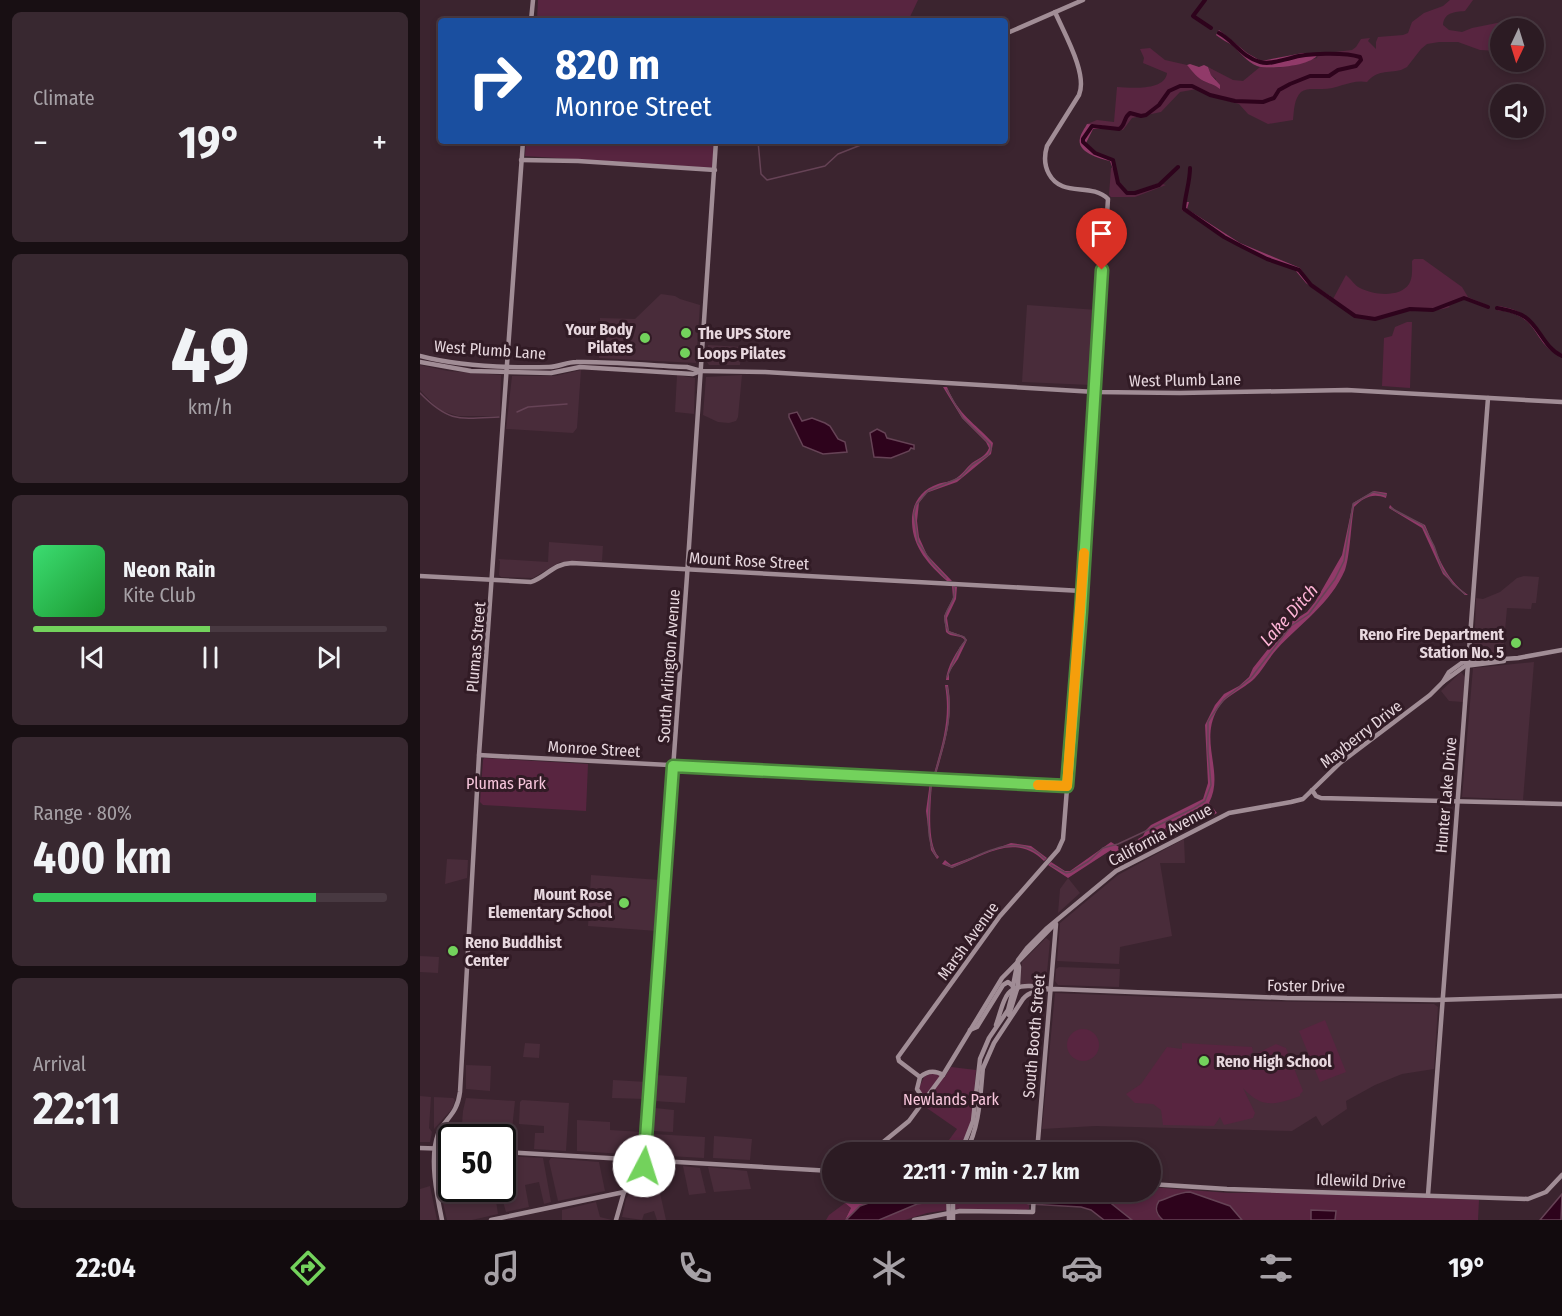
<!DOCTYPE html>
<meta charset="utf-8">
<style>
:root{--surface:#2c1b23;--page:#382830;--text:#f1f3f6;--muted:#a6a1a6;--line:#483941;--accent:#73d25c}
body{margin:0;font-family:"Fira Sans Condensed",sans-serif;background:var(--page);color:var(--text);height:100vh;display:flex;flex-direction:column;font-size:22px;white-space:nowrap}
*{box-sizing:border-box;margin:0}
p{font-size:20px;color:var(--muted)}
.icon{flex:none;width:33px;height:33px;fill:none;stroke:currentColor;stroke-width:2;stroke-linecap:round;stroke-linejoin:round}
.map{position:relative;flex:1;overflow:hidden}
.panel{display:flex;flex-direction:column;gap:12px;padding:12px;background:#180f13;width:420px}
.panel>*{flex:none}
.banner{position:absolute;left:18px;top:18px;width:570px;height:126px;border-radius:6px;box-shadow:0 3px 9px #0003,0 0 0 2px var(--line);background:#1a4fa0;color:#fff;overflow:hidden}
.needle{width:39px;rotate:184deg}
.controls{position:absolute;left:1070px;top:18px;display:grid;gap:12px}
.controls a{display:grid;place-items:center;width:54px;height:54px;border-radius:50%;background:var(--surface);box-shadow:0 3px 9px #0003,0 0 0 2px var(--line);font-size:30px}
.speed{position:absolute;left:18px;top:1124px;display:flex;gap:12px;font-size:30px;font-weight:700;text-align:center}
.speed>*{display:grid;place-content:center;width:78px;height:78px;border-radius:50%;background:var(--surface);box-shadow:0 3px 9px #0003,0 0 0 2px var(--line);line-height:1}
.speed .limit{border:3px solid #111;border-radius:9px;background:#fff;color:#111}
.pin{position:absolute;display:grid;place-items:center;width:51px;height:51px;color:#fff;margin:-62px -26px;border-radius:50% 50% 50% 0;rotate:-45deg;box-shadow:0 0 6px #0007}
.pin .icon{rotate:45deg}
.me{position:absolute;width:66px;margin:-33px;rotate:5deg;stroke-linejoin:round;filter:drop-shadow(0 0 4px #0008)}
.turn{display:flex;align-items:center;gap:21px;height:126px;padding:0 18px;font-size:27px}
.turn .icon{width:78px;height:78px;stroke-width:2.5}
.turn b{display:block;font-size:42px;line-height:51px}
.big{font-size:45px;font-weight:700;line-height:1.1}
.panel .card{flex:1;display:flex;flex-direction:column;justify-content:center;gap:9px;min-width:0;padding:0 21px;border-radius:9px;background:var(--page)}
.panel .dial{align-items:center;gap:0}
.dial b{font-size:78px;line-height:1}
.song{display:flex;align-items:center;gap:18px}
.cover{width:72px;height:72px;border-radius:9px;background:linear-gradient(135deg,hsl(140 70% 55%),hsl(130 70% 35%))}
.played{height:6px;border-radius:3px;background:linear-gradient(90deg,var(--accent) 50%,var(--line) 50%)}
.keys{display:flex;justify-content:space-around;direction:ltr}
.heat{display:flex;justify-content:space-between;align-items:center;font-size:33px;direction:ltr}
.charge{height:9px;border-radius:4px;background:linear-gradient(90deg,#34c759 80%,var(--line) 0)}
.trip{position:absolute;left:402px;top:1142px;width:339px;height:60px;border-radius:30px;background:var(--surface);box-shadow:0 3px 9px #0003,0 0 0 2px var(--line);font-weight:700;line-height:60px;text-align:center}
.menu{display:flex;height:96px;justify-content:space-around;align-items:center;background:#120b0e;color:var(--muted)}
.menu .icon{width:42px;height:42px}
.menu .current{color:var(--accent)}
.menu b{font-size:27px;color:var(--text)}
main{display:flex;flex:1;min-height:0}
.map>svg:first-child{display:block}
.built{fill:#492c3a}
.green{fill:#582540}
.forest{fill:#913a69}
.water{fill:#2e031c;stroke:#664356;stroke-width:1.5}
.lines{fill:none;stroke-linecap:round;stroke-linejoin:round}
.stream{stroke:#664356;stroke-width:1.5}
.canal{stroke:#2e031c;stroke-width:4}
.secondary{stroke:#a18d96;stroke-width:4.5}
.secondary-bridge{stroke:#a18d96;stroke-width:4.5}
.route-casing{stroke:#4b883c;stroke-width:15}
.route{stroke:#73d25c;stroke-width:10}
.slow{stroke:#f59e0b;stroke-width:10}
.poi-dot{fill:#73d25c;stroke:#311b25;stroke-width:2}
.labels{text-anchor:middle;dominant-baseline:central;stroke-width:6;stroke-linejoin:round;paint-order:stroke}
.poi-label{font-size:16px;font-weight:bold;fill:#e7d7de;stroke:#311b25;text-anchor:start}
.street-label{font-size:16px;fill:#e7d7de;stroke:#311b25}
.park-label{font-size:16px;fill:#f8c6dc;stroke:#311b25}
.water-label{font-size:18px;font-style:italic;fill:#feb4d6;stroke:#311b25}
</style>
<main>
<section class="panel">
<div class="card"><p>Climate</p>
<div class="heat"><a>−</a><b class="big">19°</b><a>+</a></div>
</div>
<div class="card dial"><b>49</b><p>km/h</p></div>
<div class="card">
<div class="song"><i class="cover"></i><div><b>Neon Rain</b><p>Kite Club</p></div></div>
<div class="played"></div>
<div class="keys"><svg class="icon" aria-label="previous" viewBox="0 0 24 24"><path d="M18 5L8 12l10 7zM5 5v14"/></svg><svg class="icon" aria-label="pause" viewBox="0 0 24 24"><path d="M8 5v14M16 5v14"/></svg><svg class="icon" aria-label="next" viewBox="0 0 24 24"><path d="M6 5l10 7-10 7zM19 5v14"/></svg></div>
</div>
<div class="card"><p>Range · 80%</p><b class="big">400 km</b><div class="charge"></div></div>
<div class="card"><p>Arrival</p><b class="big">22:11</b></div>
</section>
<div class="map">
<svg width="1142" height="1220" viewBox="0 0 1142 1220">
<rect width="100%" height="100%" fill="#3b242f"/>
<g class="built">
<polygon points="241,294 255,296 260,299 280,305 276,363 179,358 180,318 215,319"/>
<polygon points="607,305 678,310 671,385 602,382"/>
<polygon points="288,345 322,347 320,365 289,365 287,362"/>
<polygon points="0,365 28,371 81,375 80,416 38,416 19,410 0,390"/>
<polygon points="161,370 157,428 153,433 86,429 92,376 135,376"/>
<polygon points="257,375 275,378 274,414 255,412"/>
<polygon points="322,375 318,417 316,421 309,423 298,422 283,415 286,377"/>
<polygon points="129,542 183,546 182,561 140,562 113,578 81,577 79,575 80,561 78,559 128,562"/>
<polygon points="1104,576 1119,577 1116,603 1112,603 1111,609 1087,608 1083,654 1054,655 1056,598 1063,599 1080,592 1097,578"/>
<polygon points="1114,662 1103,800 1042,797 1053,668"/>
<polygon points="1041,672 1045,677 1043,702 1029,701 1021,691"/>
<polygon points="718,839 724,850 706,859 699,847"/>
<polygon points="764,839 765,863 740,863 752,936 700,947 699,964 637,961 640,923 698,875"/>
<polygon points="27,859 48,860 47,878 25,884"/>
<polygon points="171,875 240,880 237,931 168,926"/>
<polygon points="648,878 660,893 638,913 640,889"/>
<polygon points="626,938 630,941 626,983 623,985 600,984 602,962"/>
<polygon points="0,956 19,957 18,973 0,972"/>
<polygon points="639,967 700,969 699,987 638,985 635,981 636,969"/>
<polygon points="635,993 839,1001 1014,1004 1018,1007 1014,1069 982,1074 955,1085 926,1101 927,1109 902,1126 896,1116 872,1131 675,1126 622,1129"/>
<polygon points="105,1043 120,1044 119,1058 103,1057"/>
<polygon points="46,1065 71,1066 70,1091 46,1089"/>
<polygon points="235,1075 267,1077 265,1103 234,1101"/>
<polygon points="193,1080 227,1082 225,1099 192,1098"/>
<polygon points="0,1096 11,1097 9,1128 12,1132 10,1142 0,1142"/>
<polygon points="14,1097 33,1098 35,1100 32,1109 14,1129"/>
<polygon points="46,1098 95,1101 90,1148 83,1148 82,1137 41,1137 43,1111"/>
<polygon points="102,1100 149,1103 146,1151 114,1149 115,1133 124,1133 124,1126 99,1124 100,1102"/>
<polygon points="235,1108 254,1110 253,1132 233,1131"/>
<polygon points="157,1120 190,1122 190,1130 222,1132 221,1153 218,1155 157,1151"/>
<polygon points="233,1134 285,1137 284,1158 231,1155"/>
<polygon points="294,1136 332,1139 330,1160 293,1158"/>
<polygon points="31,1153 32,1188 74,1188 78,1214 52,1220 27,1220 19,1186 19,1173 21,1155"/>
<polygon points="83,1156 123,1158 131,1202 124,1204 119,1182 105,1185 109,1207 86,1212 79,1188 82,1188"/>
<polygon points="131,1158 179,1162 185,1191 138,1201 129,1161"/>
<polygon points="263,1166 280,1168 286,1193 269,1195"/>
<polygon points="288,1167 327,1171 331,1189 294,1192"/>
<polygon points="234,1175 236,1175 246,1220 237,1220 234,1211 224,1214 222,1220 202,1217 206,1199 211,1190"/>
<polygon points="10,1186 17,1220 0,1220 0,1189"/>
<polygon points="176,1202 180,1217 192,1220 142,1220 142,1210"/>
</g>
<g class="green">
<polygon points="118,0 498,0 488,21 117,21"/>
<path d="M1030,0H1053L1045,11C1035,12 1024,12 1023,25L1029,30L1042,32L1052,28L1092,20L1090,28H1080V51L1060,50L1038,42H1019L1007,44L1001,49L987,67L981,70C967,73 957,70 947,82C930,79 917,90 900,89C894,89 886,88 881,92C874,99 874,110 873,120L848,124L828,114L819,104L790,96L777,89L760,92L741,112L712,118L703,130C690,131 680,124 667,124L677,120L694,122L697,87C711,88 745,91 747,73L723,63L724,58L720,49L730,48L745,60L767,65L783,81L794,84L796,79L791,75L788,67L813,80L823,81L840,67C858,71 880,63 897,58L898,54L932,50L936,47L941,39L950,38L948,41L956,49V42L958,37L983,35L988,33L992,22L1004,13L1023,6Z"/>
<polygon points="106,141 294,141 293,168 105,156"/>
<polygon points="696,167 696,178 708,192 712,193 739,183 746,185 715,197 691,197 689,195 691,168"/>
<path d="M994,259H1003L1042,287L1048,297L1069,306V308L1051,302L1048,297L1028,305L1030,307C1016,312 1006,310 992,311C974,312 962,322 944,319L942,316L931,313L913,299L926,275C931,279 935,286 940,288C953,295 980,298 989,284C993,278 992,268 992,261Z"/>
<polygon points="987,322 992,322 990,388 962,386 964,338 972,336 975,327"/>
<polygon points="64,758 168,764 166,811 63,805 60,802 63,760"/>
<polygon points="766,816 777,816 780,822 740,843 746,826 756,826"/>
<polygon points="905,1020 926,1072 900,1082 879,1031"/>
<circle cx="663" cy="1045" r="16"/>
<path d="M762,1043L832,1047L833,1052L821,1061L856,1044L866,1048L883,1091L880,1094V1096C855,1105 842,1109 823,1088L835,1113L833,1118L804,1125L800,1117L794,1126L743,1125L741,1110L733,1104L715,1103L706,1094L721,1084L747,1047L762,1049Z"/>
<path d="M531,1067L556,1070L552,1122L539,1152H527L529,1140L537,1129L504,1106L508,1100L502,1094L499,1088L504,1077C512,1072 516,1073 524,1078Z"/>
<path d="M731,1187L809,1193L861,1192L1059,1200L1058,1220H712C686,1197 671,1196 638,1191H730Z"/>
<polygon points="544,1197 590,1199 609,1204 609,1209 606,1210 535,1209 507,1213 485,1220 459,1220 497,1204"/>
<polygon points="425,1203 431,1208 425,1220 406,1220 409,1215"/>
</g>
<g class="forest">
<path d="M799,30L827,53L841,61L883,53L898,54C893,66 848,70 837,66C827,62 820,52 812,45C807,42 801,39 796,35Z"/>
<path d="M770,64L779,67L784,65L788,67L791,75L800,85V89C795,85 791,84 786,82C778,79 772,71 767,65Z"/>
<path d="M667,124L682,125L688,128L673,129L666,143L676,152L692,159L696,167L693,169L690,161C680,159 656,152 660,138C661,133 665,128 667,124Z"/>
<polygon points="765,202 769,202 767,209 820,243 880,268 889,282 910,296 909,300 886,283 875,270 829,251 762,210"/>
<path d="M1077,306C1124,312 1112,340 1142,354V357C1110,343 1122,315 1077,310Z"/>
<path d="M523,387H527C539,416 554,422 573,443L571,454L537,482L506,493L499,503L497,521L499,537L507,555L532,581H527C509,565 493,548 492,523C491,505 500,490 518,484C524,482 530,482 535,479C542,475 546,468 552,463C559,458 566,456 569,448L566,442L542,418Z"/>
<path d="M954,491L967,493L966,498C953,493 944,497 934,507C931,524 930,556 925,570C911,603 880,624 857,649C849,658 843,669 835,678C823,690 805,695 797,710C779,743 805,773 789,803L797,813L780,822L777,816C766,815 763,816 758,826L747,825L742,834L740,843L731,848L727,841L720,843L718,839L723,836L726,830L731,825L783,799L788,783L785,725L795,705L804,694L819,686L829,677L833,668L868,624L887,612L895,602L922,555L933,503Z"/>
<path d="M970,505L977,512L1005,525C1016,550 1024,579 1048,595H1045L1023,574L1002,528L969,508Z"/>
<path d="M532,586L537,587L536,599L527,618L529,631L543,636L547,640L538,659L529,672V680H526C527,666 537,651 545,640C540,634 531,638 526,632L524,616L533,598Z"/>
<path d="M525,685H528C534,718 524,746 515,778L513,777C522,745 531,719 525,685Z"/>
<path d="M510,782H512C511,800 506,844 519,857L517,859L511,850L506,811Z"/>
<polygon points="691,842 699,847 706,859 699,863 691,850 648,878 628,865 631,862 645,871 650,871"/>
<path d="M591,843L611,846L627,858L624,861C594,832 564,856 532,868L522,864L525,860L531,865Z"/>
<polygon points="444,1191 450,1191 462,1198 440,1206 425,1220 431,1208 425,1203"/>
</g>
<g class="water">
<polygon points="377,412 382,421 392,418 405,423 410,426 418,439 425,442 427,452 403,454 383,446 369,417 369,414"/>
<polygon points="457,429 465,433 467,438 494,445 494,449 491,448 489,451 471,458 454,457 450,433"/>
<polygon points="483,1191 638,1191 683,1197 712,1220 684,1220 671,1210 661,1207 609,1204 590,1199 546,1199 544,1197 497,1204 459,1220 426,1220 440,1206"/>
<path d="M770,1192L810,1206L822,1220H743C737,1215 734,1208 739,1201C749,1198 759,1192 770,1192Z"/>
<polygon points="1142,1194 1141,1220 1120,1220"/>
<polygon points="891,1210 916,1211 915,1220 891,1220"/>
</g>
<g class="lines">
<g class="stream">
<polyline points="338,141 341,174 347,180 405,166 418,154 451,141"/>
<path d="M0,393C29,423 40,419 79,417"/>
<polyline points="97,412 108,407 147,404"/>
<polyline points="971,508 1003,525 1014,546 1022,569 1033,584 1045,594"/>
<polyline points="526,578 512,563 498,542 494,514 496,505 508,491 541,477 552,465 568,455 571,449 570,444 543,418 527,390"/>
<path d="M527,677L540,648L546,640L544,637L529,632C527,628 524,623 525,617C527,606 537,600 534,587"/>
<path d="M515,774C523,745 534,717 527,687"/>
<path d="M511,785C509,805 504,840 517,857"/>
<path d="M526,864L532,867C561,855 597,830 625,859"/>
<polyline points="631,865 646,873 651,872 669,861 683,848 698,844 728,830 774,808 785,801 791,785 788,751 788,722 791,717 804,699 831,678 871,626 889,614 915,579 924,561 933,504 953,492 966,495"/>
</g>
<g class="canal">
<polyline points="785,0 773,16 791,28"/>
<path d="M758,167L739,185L715,193H707L698,183L693,160L675,153L663,142V139L672,126L699,129C706,125 703,118 710,113L721,116L726,115L739,105L749,91L760,86H772L790,95L815,101L843,102L854,98L859,90L870,84L890,76H909L918,70L936,66L941,60L940,57C925,52 886,53 871,58C862,60 850,65 840,62C823,58 814,41 799,33"/>
<path d="M770,168C770,182 765,195 764,209L804,237L821,246L847,259L879,270L891,285L935,316L955,319L990,309L1013,310L1044,298L1068,307"/>
<path d="M1077,308C1087,310 1096,311 1105,317C1120,327 1124,348 1142,356"/>
</g>
<g class="secondary">
<polyline points="111,21 113,0"/>
<polyline points="585,34 663,0"/>
<polyline points="101,160 158,161 295,170"/>
<path d="M0,356C38,366 89,368 129,367C138,367 147,362 156,362C193,361 231,366 267,367L281,371L345,372L675,392L760,393L927,390L1142,402"/>
<polyline points="0,362 51,371 131,373 160,367 273,374 281,371"/>
<path d="M0,576L111,582C128,576 132,564 152,563L662,591"/>
<polyline points="1023,682 1045,666 1084,661"/>
<polyline points="59,755 647,786"/>
<polyline points="892,790 896,796 901,798 1142,804"/>
<polyline points="598,984 599,967 598,964"/>
<polyline points="589,1015 597,989"/>
<path d="M576,1025C584,1003 583,985 610,986C617,987 623,987 630,989"/>
<polyline points="550,1030 557,1027 583,985 588,982 593,986 598,960 607,948 626,929 696,871 809,813 871,802 883,799 920,763 1010,695 1023,682 1029,672 1043,662 1098,658 1142,650"/>
<path d="M563,1068L574,1043L603,999C610,990 624,989 635,989L867,998L1016,1000L1142,996"/>
<path d="M500,1077L479,1061L478,1057L580,916L638,850L643,839L661,612L688,199C671,182 642,198 629,174C624,165 624,156 627,146L659,95C668,74 644,33 635,12"/>
<path d="M504,1100L497,1089L500,1077C507,1071 515,1070 523,1075"/>
<polyline points="0,1148 32,1149"/>
<polyline points="82,1152 412,1171"/>
<polyline points="451,1152 489,1121 523,1075 582,978 634,925"/>
<polyline points="541,1152 553,1121 560,1059 569,1038 588,1010 593,991"/>
<path d="M546,1152C560,1125 560,1097 563,1067"/>
<polyline points="617,1152 636,924"/>
<polyline points="220,1180 228,1177 251,1162"/>
<polyline points="730,1184 807,1189 1108,1199 1126,1192 1142,1175"/>
<polyline points="1008,1195 1068,398"/>
<path d="M22,1220C17,1196 9,1158 18,1134C26,1117 37,1115 40,1092L59,755L103,141"/>
<polyline points="71,1220 204,1192"/>
<polyline points="196,1220 204,1192 223,1173 225,1154 267,576 296,141"/>
<polyline points="494,1220 540,1211 613,1212 614,1191"/>
</g>
<g class="secondary-bridge">
<polyline points="597,989 598,984"/>
<polyline points="593,991 593,986"/>
<polyline points="528,1191 529,1220"/>
<polyline points="533,1191 533,1220"/>
</g>
</g>
<g class="lines">
<defs>
<polyline id="route" points="224,1166 253,766 647,786 661,612 682,270"/>
</defs>
<use href="#route" class="route-casing"/>
<use href="#route" class="route"/>
<polyline class="slow" points="618,785 647,786 664,553"/>
</g>
<g class="poi-dot">
<circle cx="266" cy="333" r="6"/>
<circle cx="225" cy="338" r="6"/>
<circle cx="265" cy="353" r="6"/>
<circle cx="1096" cy="643" r="6"/>
<circle cx="204" cy="903" r="6"/>
<circle cx="33" cy="951" r="6"/>
<circle cx="784" cy="1061" r="6"/>
</g>
<g class="labels">
<g class="poi-label">
<text x="213" y="329" text-anchor="end">Your Body<tspan x="213" dy="18">Pilates</tspan></text>
<text x="278" y="333">The UPS Store</text>
<text x="277" y="353">Loops Pilates</text>
<text x="1084" y="634" text-anchor="end">Reno Fire Department<tspan x="1084" dy="18">Station No. 5</tspan></text>
<text x="192" y="894" text-anchor="end">Mount Rose<tspan x="192" dy="18">Elementary School</tspan></text>
<text x="45" y="942">Reno Buddhist<tspan x="45" dy="18">Center</tspan></text>
<text x="796" y="1061">Reno High School</text>
</g>
<g class="street-label">
<text transform="translate(70 350) rotate(4)">West Plumb Lane</text>
<text transform="translate(765 380) rotate(-1)">West Plumb Lane</text>
<text transform="translate(329 561) rotate(3)">Mount Rose Street</text>
<text transform="translate(56 647) rotate(-85)">Plumas Street</text>
<text transform="translate(249 666) rotate(-86)">South Arlington Avenue</text>
<text transform="translate(941 734) rotate(-38)">Mayberry Drive</text>
<text transform="translate(174 749) rotate(3)">Monroe Street</text>
<text transform="translate(1026 795) rotate(-85)">Hunter Lake Drive</text>
<text transform="translate(740 835) rotate(-28)">California Avenue</text>
<text transform="translate(548 941) rotate(-54)">Marsh Avenue</text>
<text transform="translate(886 986) rotate(1)">Foster Drive</text>
<text transform="translate(614 1036) rotate(-85)">South Booth Street</text>
<text transform="translate(941 1181) rotate(2)">Idlewild Drive</text>
</g>
<g class="park-label">
<text x="86" y="783">Plumas Park</text>
<text x="531" y="1099">Newlands Park</text>
</g>
<g class="water-label">
<text transform="translate(869 615) rotate(-48)">Lake Ditch</text>
</g>
</g>
</svg>
<div class="controls">
<a><svg class="needle" viewBox="-14 -14 28 28"><path d="M0-13l5 13h-10z" fill="#e53935"/><path d="M0 13l5-13h-10z" fill="#a6a1a6"/></svg></a>
<a><svg class="icon" aria-label="sound" viewBox="0 0 24 24"><path d="M4 9h4l5-4v14l-5-4H4zM17 9q2 3 0 6"/></svg></a>
</div>
<div class="speed"><div class="limit">50</div></div>
<div class="pin" style="left:682px;top:270px;background:#d93025"><svg class="icon" aria-label="arrive" viewBox="0 0 24 24"><path d="M6 21V4h12l-3 4 3 4H6"/></svg></div>
<svg class="me" style="left:224px;top:1166px" viewBox="-20 -20 40 40"><circle r="19" fill="#fff"/><path d="M0-13L10 11 0 6-10 11z" fill="#73d25c"/></svg>
<div class="trip">22:11 · 7 min · 2.7 km</div>
<div class="banner">
<div class="turn"><svg class="icon" aria-label="right" viewBox="0 0 24 24"><path d="M7 20v-9h11M14 6l5 5-5 5"/></svg><div><b>820 m</b>Monroe Street</div></div>
</div>
</div>
</main>
<nav class="menu">
<b>22:04</b>
<svg class="icon current" aria-label="directions" viewBox="0 0 24 24"><path d="M12 3l9 9-9 9-9-9zM9 14v-3h6M13 9l2 2-2 2"/></svg>
<svg class="icon" aria-label="music" viewBox="0 0 24 24"><path d="M9 18V5l10-2v13"/><circle cx="6" cy="18" r="3"/><circle cx="16" cy="16" r="3"/></svg>
<svg class="icon" aria-label="phone" viewBox="0 0 24 24"><path d="M5 4h4l2 5-3 2q2 4 5 5l2-3 5 2v4C11 20 4 13 5 4z"/></svg>
<svg class="icon" aria-label="climate" viewBox="0 0 24 24"><path d="M12 3v18M4 7l16 10M4 17L20 7"/></svg>
<svg class="icon" aria-label="car" viewBox="0 0 24 24"><path d="M5 17H2v-5l4-1 3-4h7l3 4 3 1v5h-3M9 17h6M6 11h13"/><circle cx="7" cy="17" r="2"/><circle cx="17" cy="17" r="2"/></svg>
<svg class="icon" aria-label="filters" viewBox="0 0 24 24"><path d="M4 7h16M4 17h16"/><circle cx="9" cy="7" r="2"/><circle cx="15" cy="17" r="2"/></svg>
<b>19°</b>
</nav>
